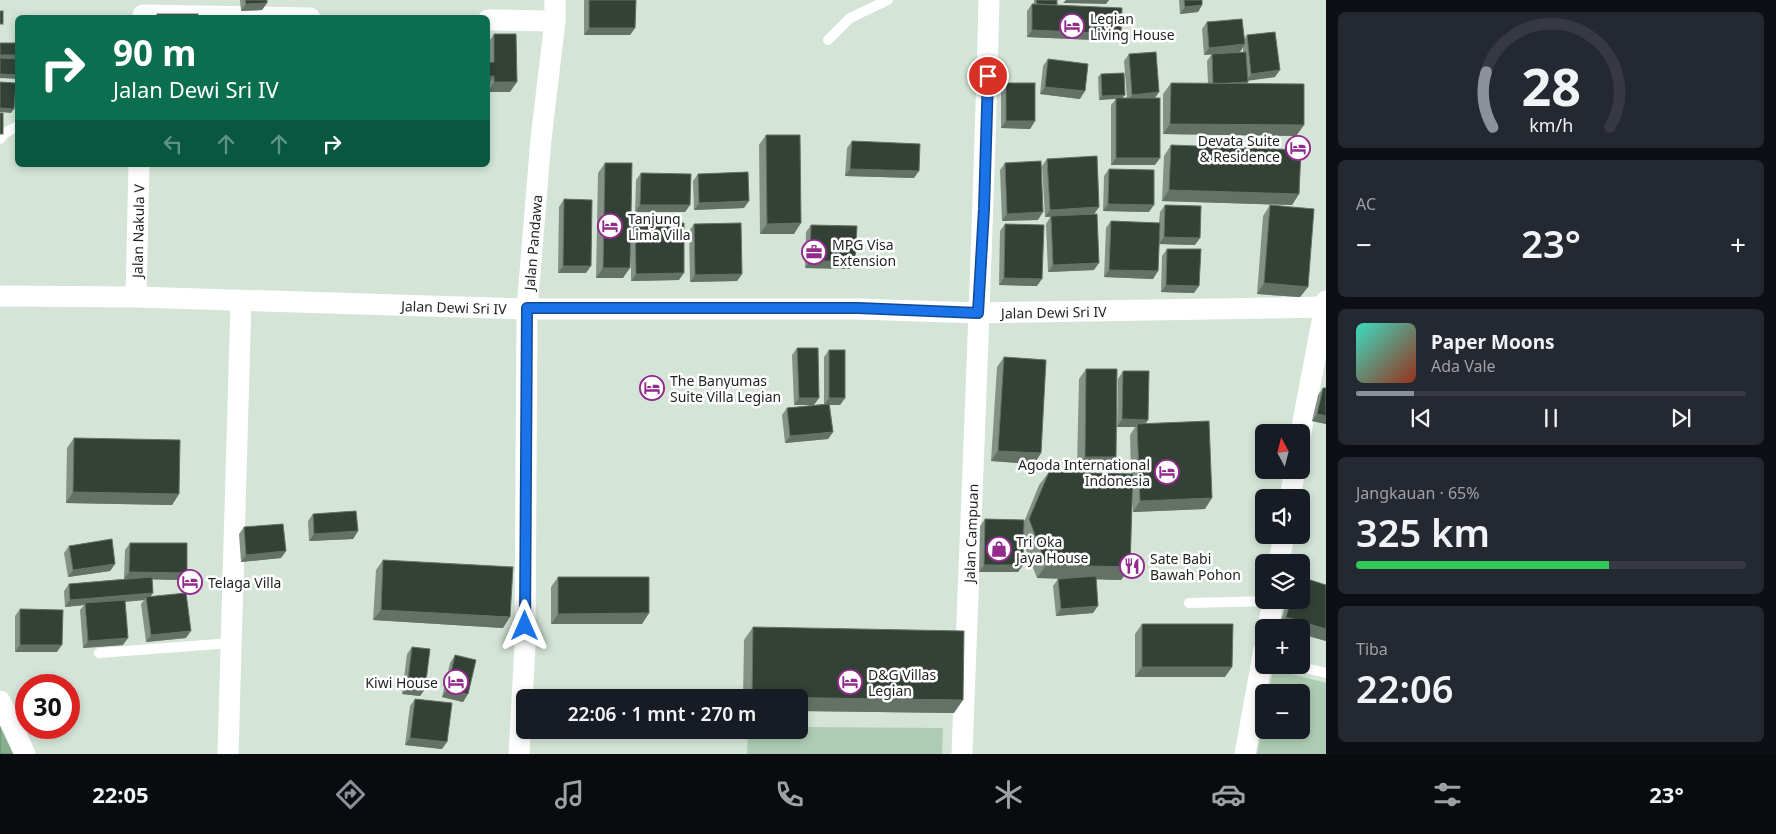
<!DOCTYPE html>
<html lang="id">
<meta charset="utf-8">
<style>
:root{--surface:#171b24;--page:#242831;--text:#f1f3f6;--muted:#9ea1a6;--line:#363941;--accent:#8c9099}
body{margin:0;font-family:"Noto Sans",sans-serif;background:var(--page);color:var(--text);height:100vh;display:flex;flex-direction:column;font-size:19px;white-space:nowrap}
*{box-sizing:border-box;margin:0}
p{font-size:16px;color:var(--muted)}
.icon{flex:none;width:28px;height:28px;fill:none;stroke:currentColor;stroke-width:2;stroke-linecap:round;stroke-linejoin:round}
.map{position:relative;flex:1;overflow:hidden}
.drawer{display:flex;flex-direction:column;gap:12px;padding:12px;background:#0d0f14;width:450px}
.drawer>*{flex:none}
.top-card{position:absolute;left:15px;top:15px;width:475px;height:152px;border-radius:8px;box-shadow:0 2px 8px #0003;background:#0b6e4f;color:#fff;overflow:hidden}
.needle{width:32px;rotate:353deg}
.fabs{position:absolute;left:1255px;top:424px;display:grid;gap:10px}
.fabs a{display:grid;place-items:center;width:55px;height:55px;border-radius:8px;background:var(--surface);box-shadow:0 2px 8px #0003;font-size:25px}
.speed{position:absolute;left:15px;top:674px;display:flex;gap:10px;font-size:25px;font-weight:700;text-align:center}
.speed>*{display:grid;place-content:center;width:65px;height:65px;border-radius:50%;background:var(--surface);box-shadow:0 2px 8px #0003;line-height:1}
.speed .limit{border:8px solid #d22;background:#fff;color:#111}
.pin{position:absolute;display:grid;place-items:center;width:42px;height:42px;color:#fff;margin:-21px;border:2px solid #fff;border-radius:50%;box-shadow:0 1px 5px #0007}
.me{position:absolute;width:55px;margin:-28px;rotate:0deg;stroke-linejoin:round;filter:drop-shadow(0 0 4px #0008)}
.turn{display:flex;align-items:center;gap:18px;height:105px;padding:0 15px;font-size:22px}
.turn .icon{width:65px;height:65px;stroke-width:2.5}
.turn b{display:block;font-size:35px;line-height:42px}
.lanes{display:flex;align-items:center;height:48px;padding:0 15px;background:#0003;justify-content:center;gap:25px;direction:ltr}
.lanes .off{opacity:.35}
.big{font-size:38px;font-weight:600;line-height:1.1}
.drawer .card{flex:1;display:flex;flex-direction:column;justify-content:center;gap:8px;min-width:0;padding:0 18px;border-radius:8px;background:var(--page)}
.drawer .dial{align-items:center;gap:0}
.dial svg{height:130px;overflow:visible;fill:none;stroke:var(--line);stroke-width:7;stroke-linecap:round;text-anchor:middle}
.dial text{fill:var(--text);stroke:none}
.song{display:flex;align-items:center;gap:15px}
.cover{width:60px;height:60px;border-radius:8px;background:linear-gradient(135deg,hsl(170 70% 55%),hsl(10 70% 35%))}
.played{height:5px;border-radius:2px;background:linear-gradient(90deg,var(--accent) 15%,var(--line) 15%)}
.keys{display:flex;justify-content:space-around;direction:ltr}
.heat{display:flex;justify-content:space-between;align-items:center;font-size:28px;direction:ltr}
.charge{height:8px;border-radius:4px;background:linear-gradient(90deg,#34c759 65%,var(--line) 0)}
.trip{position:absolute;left:516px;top:689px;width:292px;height:50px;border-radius:8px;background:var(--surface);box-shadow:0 2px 8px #0003;font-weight:600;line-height:50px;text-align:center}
.tab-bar{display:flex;height:80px;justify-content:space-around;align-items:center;background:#090b0e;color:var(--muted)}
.tab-bar .icon{width:35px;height:35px}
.tab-bar .current{color:var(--accent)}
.tab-bar b{font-size:22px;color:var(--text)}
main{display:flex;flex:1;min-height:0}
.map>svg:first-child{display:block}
.green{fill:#aeccb3}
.water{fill:#85ae8d;stroke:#66846c}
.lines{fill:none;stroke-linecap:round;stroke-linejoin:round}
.service{stroke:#fff;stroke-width:10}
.minor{stroke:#fff;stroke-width:21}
.wall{fill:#849286}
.shaded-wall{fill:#647266}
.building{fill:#344136;stroke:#647266}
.route-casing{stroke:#114b97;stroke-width:12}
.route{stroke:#1a73e8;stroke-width:9}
.labels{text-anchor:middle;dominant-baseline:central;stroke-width:5;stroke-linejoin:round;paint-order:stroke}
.poi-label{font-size:14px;fill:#1e231f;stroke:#fff;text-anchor:start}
.street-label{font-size:14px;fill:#1e231f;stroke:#fff}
</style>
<main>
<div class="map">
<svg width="1326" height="754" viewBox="0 0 1326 754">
<rect width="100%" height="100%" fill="#d4e4d7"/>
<g class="green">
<polygon points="1273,669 1326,683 1326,754 1257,754 1264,718 1264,730 1301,730 1301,692 1269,692"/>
<polygon points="800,727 943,728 942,754 747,754 748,730 800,730"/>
</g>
<polygon class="water" points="0,706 23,754 0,754"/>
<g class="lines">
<g class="service">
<polyline points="828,40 850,18 888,0"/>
<polyline points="0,139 5,133 18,126"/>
<polyline points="1189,603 1273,601"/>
<polyline points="99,653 231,643"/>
<polyline points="1292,665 1326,673"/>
</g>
<g class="minor">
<polyline points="143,15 310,18"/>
<polyline points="488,20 555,21"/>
<path id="s1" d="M0,296L136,297L527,309H858L978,313L1326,307"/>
<path id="s2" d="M136,297L139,165"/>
<polyline points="1301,432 1326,301"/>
<polyline points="1290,498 1295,470"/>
<polyline points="1279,562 1284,535"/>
<polyline points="1268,628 1273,600"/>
<polyline points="0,701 25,754"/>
<polyline points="228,754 241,301"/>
<path id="s3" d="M519,754L525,646L527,309L541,139L555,21V0"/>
<path id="s4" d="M962,754C971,503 983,251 989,0"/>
<polyline points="1245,754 1264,649"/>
</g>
</g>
<g class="wall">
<polygon points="240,0 267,0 267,3 262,10 241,11"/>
<polygon points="584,0 636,0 635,28 630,35 584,35"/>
<polygon points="1034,0 1057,0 1056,5 1116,41 1027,37 1027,11 1032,4 1034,4"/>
<polygon points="1179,0 1202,0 1202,5 1198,12 1180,14"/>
<polygon points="1207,22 1244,40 1247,35 1275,77 1248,80 1247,84 1304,125 1296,136 1163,134 1163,94 1171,83 1208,84 1207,61 1212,54 1243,53 1243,47 1240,52 1204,55 1202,29"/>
<polygon points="494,34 510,92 488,92 488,43"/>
<polygon points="1129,54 1159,92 1155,98 1155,165 1111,165 1111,105 1116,99 1099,100 1098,77 1101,74 1125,95 1122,98 1127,98 1124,61"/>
<polygon points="1048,59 1080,99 1040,94 1043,66"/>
<polygon points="1006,83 1035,121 1030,129 1001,128 1001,90"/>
<polygon points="766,135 794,234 760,234 759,145"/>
<polygon points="852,141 914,178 845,176 847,148"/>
<polygon points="1171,145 1299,194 1292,205 1162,201 1164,156"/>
<polygon points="1047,159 1099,207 1094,214 1045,217 1042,166"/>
<polygon points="605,163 631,230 635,224 679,280 631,281 631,255 623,278 596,278 598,173"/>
<polygon points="1005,163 1038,220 1002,221 1000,170"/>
<polygon points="1109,169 1149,212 1103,211 1104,176"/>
<polygon points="641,173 690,205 685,212 635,212 636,180"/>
<polygon points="698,174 744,208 694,210 693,181"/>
<polygon points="564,199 586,273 558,273 559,207"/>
<polygon points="1165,205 1195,245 1159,244 1158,271 1153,279 1104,277 1106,228 1111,221 1159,223 1160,212"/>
<polygon points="1270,205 1308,287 1300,297 1257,294 1263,216"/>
<polygon points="1051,216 1094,270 1048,272 1046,224"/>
<polygon points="694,224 742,274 737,281 690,282 689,231"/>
<polygon points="1005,224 1037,286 999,285 1000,231"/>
<polygon points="811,225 850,269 805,268 806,232"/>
<polygon points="1167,249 1194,293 1161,292 1162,256"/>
<polygon points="797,348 814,405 794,405 792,355"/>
<polygon points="829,350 845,398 840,405 830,405 833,432 828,439 785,443 782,415 787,408 824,404 824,357"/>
<polygon points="1004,357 1041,453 1034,464 991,461 997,367"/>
<polygon points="1086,369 1116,457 1109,467 1077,467 1079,379"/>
<polygon points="1123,371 1148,420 1145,424 1205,509 1133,512 1132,495 1130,567 1121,580 1096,579 1093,613 1056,616 1053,586 1058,579 1067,579 1037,578 1023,542 1023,565 1018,572 979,572 980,526 985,519 1024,522 1039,485 1049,472 1131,474 1130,435 1135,427 1117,427 1118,379"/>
<polygon points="1323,388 1326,424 1312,421 1318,395"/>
<polygon points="74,438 179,494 172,505 66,503 67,448"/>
<polygon points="313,514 358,531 353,539 309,541 308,521"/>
<polygon points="244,527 286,551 281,558 241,562 239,534"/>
<polygon points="130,543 187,573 182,580 152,579 153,593 150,597 186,638 146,642 141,604 144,600 125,602 123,645 83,648 80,610 84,605 65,607 64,591 69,584 124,579 125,550"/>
<polygon points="69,546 115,564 110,571 68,577 64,553"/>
<polygon points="383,560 503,628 373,620 376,570"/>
<polygon points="558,577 649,613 642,624 551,624 551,587"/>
<polygon points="1326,585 1326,641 1279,627 1287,600 1301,600"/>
<polygon points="20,609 57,652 15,652 15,616"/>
<polygon points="1142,624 1225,677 1135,677 1135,634"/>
<polygon points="753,627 954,713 800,711 800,698 743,698 744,640"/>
<polygon points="412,647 425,689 420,696 402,694 407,654"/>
<polygon points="455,655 468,694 463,702 442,697 450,663"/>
<polygon points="415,699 442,749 405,745 410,706"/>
</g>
<g class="shaded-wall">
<polygon points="1066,0 1109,0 1106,4 1063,3"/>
<polygon points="267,3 262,10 241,11 246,4"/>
<polygon points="1202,5 1198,12 1180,14 1185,7"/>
<polygon points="589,28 635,28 630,35 584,35"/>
<polygon points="1032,30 1121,34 1116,41 1027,37"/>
<polygon points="1245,44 1240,52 1204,55 1209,48"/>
<rect x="0" y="55" width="18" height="4"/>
<polygon points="1280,70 1275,77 1246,81 1251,74"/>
<polygon points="0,74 18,75 18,79 0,78"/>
<polygon points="488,76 494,76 488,85"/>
<polygon points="494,82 517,82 510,92 488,92"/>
<polygon points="1248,82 1243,89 1213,84"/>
<polygon points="1045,87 1085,91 1080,99 1040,94"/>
<polygon points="1159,92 1154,99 1127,102 1132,95"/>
<polygon points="1125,95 1122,98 1099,100 1102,96"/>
<polygon points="0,108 14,109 11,113 0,112"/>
<polygon points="1006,121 1035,121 1030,129 1001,128"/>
<polygon points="1170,124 1304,125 1296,136 1163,134"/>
<polygon points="1116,158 1160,158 1155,165 1111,165"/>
<polygon points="850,169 919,171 914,178 845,176"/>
<polygon points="1169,190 1299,194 1292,205 1162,201"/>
<polygon points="749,201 744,208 694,210 699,203"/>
<polygon points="1108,204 1154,205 1149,212 1103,211"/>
<polygon points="640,205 690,205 685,212 635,212"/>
<polygon points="1099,207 1094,214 1045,217 1050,210"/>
<polygon points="1043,212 1038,220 1002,221 1007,214"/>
<polygon points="801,223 794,234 760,234 767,224"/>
<polygon points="1164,237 1200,238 1195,245 1159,244"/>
<polygon points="810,261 855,261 850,269 805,268"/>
<polygon points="1099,263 1094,270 1048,272 1053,265"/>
<polygon points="563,266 591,266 586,273 558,273"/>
<polygon points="603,268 630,268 623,278 596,278"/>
<polygon points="1109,270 1158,271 1153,279 1104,277"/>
<polygon points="684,273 679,280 631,281 636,274"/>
<polygon points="742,274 737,281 690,282 695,275"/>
<polygon points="1004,278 1042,279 1037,286 999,285"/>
<polygon points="1264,283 1308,287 1300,297 1257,294"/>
<polygon points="1166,285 1199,286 1194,293 1161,292"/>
<polygon points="799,398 819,398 814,405 794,405"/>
<polygon points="829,398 845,398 840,405 824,405"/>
<polygon points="1317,414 1326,416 1326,424 1312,421"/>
<polygon points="1122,419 1148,420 1143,427 1137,424 1135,427 1117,427"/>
<polygon points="833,432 828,439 785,443 790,436"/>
<polygon points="998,451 1041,453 1034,464 991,461"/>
<polygon points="1085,457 1116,457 1109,467 1077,467"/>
<polygon points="73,492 179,494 172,505 66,503"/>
<polygon points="1212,498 1205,509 1133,512 1140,501"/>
<polygon points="358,531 353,539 309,541 314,534"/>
<polygon points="286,551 281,558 241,562 246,555"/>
<polygon points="115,564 110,571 68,577 73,570"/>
<polygon points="984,565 1023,565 1018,572 979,572"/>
<polygon points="1046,565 1130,567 1121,580 1037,578"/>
<polygon points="129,572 187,573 182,580 124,579"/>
<polygon points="153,593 148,600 146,597 144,600 85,605 85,603 84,605 65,607 70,600"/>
<polygon points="1098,606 1093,613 1056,616 1061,609"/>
<polygon points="381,610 510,617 503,628 373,620"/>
<polygon points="649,613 642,624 551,624 558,614"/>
<polygon points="1286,617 1326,629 1326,641 1301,634 1301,628 1279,627"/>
<polygon points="191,631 186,638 146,642 151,635"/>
<polygon points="128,638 123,645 83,648 88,641"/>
<polygon points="20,645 62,645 57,652 15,652"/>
<polygon points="1142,667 1232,667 1225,677 1135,677"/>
<polygon points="407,687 425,689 420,696 402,694"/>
<polygon points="447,690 468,694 463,702 442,697"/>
<polygon points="800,698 963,700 954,713 800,711"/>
<polygon points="410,738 447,742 442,749 405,745"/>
</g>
<g class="building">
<polygon points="245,0 267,0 267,3 246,4"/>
<polygon points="589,0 636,0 635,28 589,28"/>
<polygon points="1036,0 1057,0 1057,5 1037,4"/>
<polygon points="1184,0 1202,0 1202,5 1185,7"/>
<polygon points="1032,4 1122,8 1121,34 1032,30"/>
<rect x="0" y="11" width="3" height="13"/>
<rect x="157" y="14" width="41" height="4"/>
<polygon points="1242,19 1245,44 1209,48 1207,22"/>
<polygon points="1275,32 1280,70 1251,74 1247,35"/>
<polygon points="494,34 516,34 517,82 494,82 494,76 488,76 488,63 494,62"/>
<rect x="0" y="43" width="18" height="12"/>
<polygon points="1156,52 1159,92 1132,95 1129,54"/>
<polygon points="1246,52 1248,82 1213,84 1212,54"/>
<polygon points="0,58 18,59 18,75 0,74"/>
<polygon points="1048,59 1088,64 1085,91 1045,87"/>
<polygon points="1124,73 1125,95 1102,96 1101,74"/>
<polygon points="0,82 16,83 14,109 0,108"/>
<rect x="1006" y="83" width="29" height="38"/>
<polygon points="1171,83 1304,84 1304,125 1170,124"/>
<rect x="1116" y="98" width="44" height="60"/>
<rect x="0" y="113" width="3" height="21"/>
<polygon points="766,135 800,135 801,223 767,224"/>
<polygon points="852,141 920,144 919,171 850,169"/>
<polygon points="1171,145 1301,150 1299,194 1169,190"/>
<polygon points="1097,156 1099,207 1050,210 1047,159"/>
<polygon points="1041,161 1043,212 1007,214 1005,163"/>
<polygon points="605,163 632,163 630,268 603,268"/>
<polygon points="1109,169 1154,170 1154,205 1108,204"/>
<polygon points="748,172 749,201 699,203 698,174"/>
<polygon points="641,173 691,174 690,205 640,205"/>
<polygon points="564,199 592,200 591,266 563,266"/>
<polygon points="1165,205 1201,206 1200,238 1164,237"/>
<polygon points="1270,205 1314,209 1308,287 1264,283"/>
<polygon points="1097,214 1099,263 1053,265 1051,216"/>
<polygon points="1111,221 1160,223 1158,271 1109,270"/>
<polygon points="684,223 684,273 636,274 635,224"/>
<polygon points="741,223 742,274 695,275 694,224"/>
<polygon points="1005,224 1044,225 1042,279 1004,278"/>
<polygon points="811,225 857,226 855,261 810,261"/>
<polygon points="1167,249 1201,249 1199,286 1166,285"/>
<polygon points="797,348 818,348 819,398 799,398"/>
<rect x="829" y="350" width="16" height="48"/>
<polygon points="1004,357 1046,360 1041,453 998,451"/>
<polygon points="1086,369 1117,369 1116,457 1085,457"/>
<polygon points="1123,371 1149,371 1148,420 1122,419"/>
<polygon points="1323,388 1326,388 1326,416 1317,414"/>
<polygon points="829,404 833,432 790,436 787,408"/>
<polygon points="1209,421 1212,498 1140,501 1137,424"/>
<polygon points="74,438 180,440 179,494 73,492"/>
<polygon points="1049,472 1133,474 1130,567 1046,565 1029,519"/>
<polygon points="356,511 358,531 314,534 313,514"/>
<polygon points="985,519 1024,520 1023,565 984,565"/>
<polygon points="283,524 286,551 246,555 244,527"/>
<polygon points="112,539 115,564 73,570 69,546"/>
<polygon points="130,543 187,543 187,573 129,572"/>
<polygon points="383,560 513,567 510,617 381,610"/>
<polygon points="1096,576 1098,606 1061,609 1058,579"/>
<polygon points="152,577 153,593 70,600 69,584"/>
<polygon points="558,577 649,577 649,613 558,614"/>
<polygon points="1301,577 1326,585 1326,629 1286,617 1291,600 1301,600"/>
<polygon points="186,593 191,631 151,635 146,597"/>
<polygon points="125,600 128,638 88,641 85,603"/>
<polygon points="20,609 63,610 62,645 20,645"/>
<polygon points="1142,624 1233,624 1232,667 1142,667"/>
<polygon points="753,627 964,631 963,700 752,697"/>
<polygon points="412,647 430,649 425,689 407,687"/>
<polygon points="455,655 476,660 468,694 447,690"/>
<polygon points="415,699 452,703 447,742 410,738"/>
</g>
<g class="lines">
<defs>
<polyline id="route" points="525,626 527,308 858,308 978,313 984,209 988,76"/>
</defs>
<use href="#route" class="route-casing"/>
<use href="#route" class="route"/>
</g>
<defs>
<symbol id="hotel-ring" viewBox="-11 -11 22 22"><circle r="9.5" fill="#fff" stroke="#932a8e" stroke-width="1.5"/><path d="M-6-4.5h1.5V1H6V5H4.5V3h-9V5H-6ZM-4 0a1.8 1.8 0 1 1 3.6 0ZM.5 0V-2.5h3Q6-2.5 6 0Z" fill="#932a8e"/></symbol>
<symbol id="office-ring" viewBox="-11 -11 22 22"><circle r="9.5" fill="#fff" stroke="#932a8e" stroke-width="1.5"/><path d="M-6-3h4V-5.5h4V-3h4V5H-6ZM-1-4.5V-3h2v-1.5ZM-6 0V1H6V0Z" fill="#932a8e"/></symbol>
<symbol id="shop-ring" viewBox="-11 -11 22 22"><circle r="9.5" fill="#fff" stroke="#932a8e" stroke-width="1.5"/><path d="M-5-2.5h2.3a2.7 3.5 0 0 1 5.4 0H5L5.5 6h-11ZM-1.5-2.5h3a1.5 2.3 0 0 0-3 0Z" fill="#932a8e"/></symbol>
<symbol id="restaurant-ring" viewBox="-11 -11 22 22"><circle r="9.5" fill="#fff" stroke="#932a8e" stroke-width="1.5"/><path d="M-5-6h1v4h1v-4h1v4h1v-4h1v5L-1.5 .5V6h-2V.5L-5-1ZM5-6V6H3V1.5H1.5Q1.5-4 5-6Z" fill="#932a8e"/></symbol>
</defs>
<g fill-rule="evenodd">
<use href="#hotel-ring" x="1058" y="12" width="28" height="28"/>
<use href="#hotel-ring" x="1284" y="134" width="28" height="28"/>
<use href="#hotel-ring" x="596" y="212" width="28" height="28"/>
<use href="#office-ring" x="800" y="238" width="28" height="28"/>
<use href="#hotel-ring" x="638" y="374" width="28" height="28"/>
<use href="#hotel-ring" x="1153" y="458" width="28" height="28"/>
<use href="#shop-ring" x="985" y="535" width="28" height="28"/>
<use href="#restaurant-ring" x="1118" y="552" width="28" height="28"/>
<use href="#hotel-ring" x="176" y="568" width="28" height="28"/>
<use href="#hotel-ring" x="442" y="668" width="28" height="28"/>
<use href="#hotel-ring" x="836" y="668" width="28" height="28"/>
</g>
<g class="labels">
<g class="poi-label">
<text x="1090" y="18">Legian<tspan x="1090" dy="16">Living House</tspan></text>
<text x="1280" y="140" text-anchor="end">Devata Suite<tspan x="1280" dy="16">&amp; Residence</tspan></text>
<text x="628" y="218">Tanjung<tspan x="628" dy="16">Lima Villa</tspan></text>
<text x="832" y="244">MPG Visa<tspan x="832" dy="16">Extension</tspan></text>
<text x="670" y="380">The Banyumas<tspan x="670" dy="16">Suite Villa Legian</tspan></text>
<text x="1150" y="464" text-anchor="end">Agoda International<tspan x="1150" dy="16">Indonesia</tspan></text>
<text x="1016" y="541">Tri Oka<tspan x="1016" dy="16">Jaya House</tspan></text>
<text x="1150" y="558">Sate Babi<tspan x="1150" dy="16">Bawah Pohon</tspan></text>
<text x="208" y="582">Telaga Villa</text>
<text x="868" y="674">D&amp;G Villas<tspan x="868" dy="16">Legian</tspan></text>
<text x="438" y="682" text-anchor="end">Kiwi House</text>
</g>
<g class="street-label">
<text stroke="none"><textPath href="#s2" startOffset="66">Jalan Nakula V</textPath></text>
<text stroke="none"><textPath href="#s3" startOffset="512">Jalan Pandawa</textPath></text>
<text stroke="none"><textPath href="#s1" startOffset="454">Jalan Dewi Sri IV</textPath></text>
<text stroke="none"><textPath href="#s1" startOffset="1054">Jalan Dewi Sri IV</textPath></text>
<text stroke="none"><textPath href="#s4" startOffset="221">Jalan Campuan</textPath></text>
</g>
</g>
</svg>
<div class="fabs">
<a><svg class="needle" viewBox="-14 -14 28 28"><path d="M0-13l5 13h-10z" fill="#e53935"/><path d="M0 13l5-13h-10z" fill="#9ea1a6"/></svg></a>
<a><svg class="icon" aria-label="sound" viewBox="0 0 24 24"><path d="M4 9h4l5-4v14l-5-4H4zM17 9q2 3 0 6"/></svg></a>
<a><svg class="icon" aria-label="layers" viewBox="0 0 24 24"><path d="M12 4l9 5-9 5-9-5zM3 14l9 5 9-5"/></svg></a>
<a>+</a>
<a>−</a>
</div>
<div class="speed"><div class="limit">30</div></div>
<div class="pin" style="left:988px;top:76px;background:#d93025"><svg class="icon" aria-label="arrive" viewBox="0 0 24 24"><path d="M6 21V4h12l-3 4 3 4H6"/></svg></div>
<svg class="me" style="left:525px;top:626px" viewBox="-20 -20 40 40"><path d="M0-17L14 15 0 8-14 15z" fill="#1a73e8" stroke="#fff" stroke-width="4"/></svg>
<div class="trip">22:06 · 1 mnt · 270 m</div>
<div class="top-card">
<div class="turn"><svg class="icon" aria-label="right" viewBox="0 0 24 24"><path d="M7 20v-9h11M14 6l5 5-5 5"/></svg><div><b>90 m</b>Jalan Dewi Sri IV</div></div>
<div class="lanes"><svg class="icon off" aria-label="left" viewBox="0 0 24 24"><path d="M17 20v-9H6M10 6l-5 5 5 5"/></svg><svg class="icon off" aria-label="ahead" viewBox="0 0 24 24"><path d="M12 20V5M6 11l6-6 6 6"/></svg><svg class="icon off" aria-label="ahead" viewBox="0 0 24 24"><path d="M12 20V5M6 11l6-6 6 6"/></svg><svg class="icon" aria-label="right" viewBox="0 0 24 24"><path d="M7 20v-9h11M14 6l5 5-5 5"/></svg></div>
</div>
</div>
<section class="drawer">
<div class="card dial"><svg viewBox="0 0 100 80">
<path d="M14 69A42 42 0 1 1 86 69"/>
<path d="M14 69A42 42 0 0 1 10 35" stroke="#8c9099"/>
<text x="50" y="56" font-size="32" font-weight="700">28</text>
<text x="50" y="72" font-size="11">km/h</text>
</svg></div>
<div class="card"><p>AC</p>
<div class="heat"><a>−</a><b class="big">23°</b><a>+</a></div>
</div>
<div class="card">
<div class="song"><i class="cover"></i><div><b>Paper Moons</b><p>Ada Vale</p></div></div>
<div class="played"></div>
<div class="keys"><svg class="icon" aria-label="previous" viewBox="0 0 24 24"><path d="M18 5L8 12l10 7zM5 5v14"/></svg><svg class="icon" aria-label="pause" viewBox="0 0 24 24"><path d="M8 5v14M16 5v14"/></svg><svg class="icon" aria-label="next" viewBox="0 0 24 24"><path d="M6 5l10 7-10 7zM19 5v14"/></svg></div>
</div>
<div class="card"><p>Jangkauan · 65%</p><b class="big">325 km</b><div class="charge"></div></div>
<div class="card"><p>Tiba</p><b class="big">22:06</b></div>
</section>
</main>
<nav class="tab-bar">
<b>22:05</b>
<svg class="icon current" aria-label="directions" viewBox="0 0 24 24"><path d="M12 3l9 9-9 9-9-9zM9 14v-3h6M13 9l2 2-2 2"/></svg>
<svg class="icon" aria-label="music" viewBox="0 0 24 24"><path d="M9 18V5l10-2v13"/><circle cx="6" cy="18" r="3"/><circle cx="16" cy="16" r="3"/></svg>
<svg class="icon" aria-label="phone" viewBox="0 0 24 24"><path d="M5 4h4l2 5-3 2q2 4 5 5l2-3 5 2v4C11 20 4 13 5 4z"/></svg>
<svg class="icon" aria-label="climate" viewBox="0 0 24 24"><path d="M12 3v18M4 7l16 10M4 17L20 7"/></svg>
<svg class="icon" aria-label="car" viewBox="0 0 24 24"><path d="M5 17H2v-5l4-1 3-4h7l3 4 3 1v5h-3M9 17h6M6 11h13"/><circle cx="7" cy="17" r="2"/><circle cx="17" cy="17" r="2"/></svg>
<svg class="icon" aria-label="filters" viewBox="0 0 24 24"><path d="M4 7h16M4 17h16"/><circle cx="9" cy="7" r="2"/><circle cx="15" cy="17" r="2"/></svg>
<b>23°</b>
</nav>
